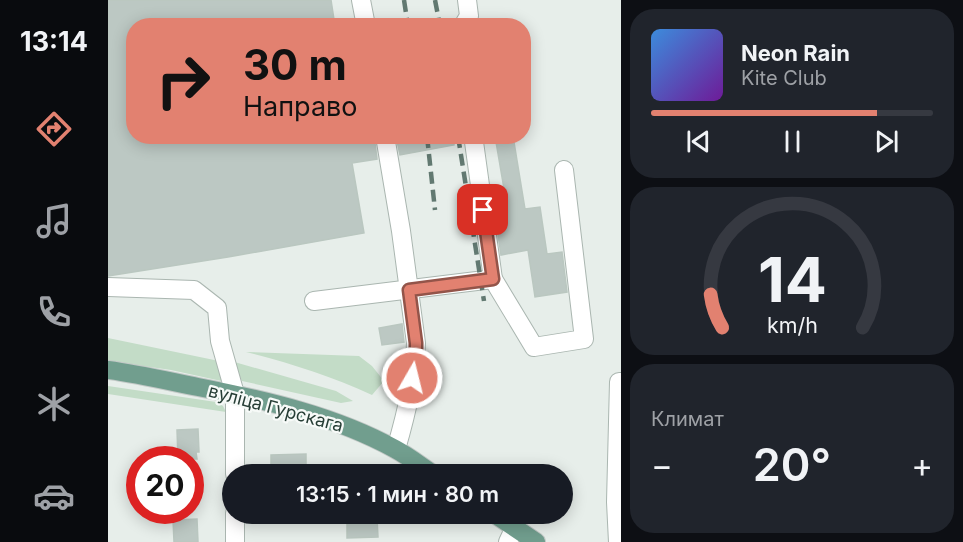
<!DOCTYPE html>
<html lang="ru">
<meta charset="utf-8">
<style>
:root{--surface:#171b24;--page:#20242c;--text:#f1f3f6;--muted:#9ea1a6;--line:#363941;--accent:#e28170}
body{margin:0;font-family:Inter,sans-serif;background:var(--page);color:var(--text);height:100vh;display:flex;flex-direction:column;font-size:22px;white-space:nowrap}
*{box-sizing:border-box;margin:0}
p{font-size:20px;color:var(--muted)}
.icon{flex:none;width:33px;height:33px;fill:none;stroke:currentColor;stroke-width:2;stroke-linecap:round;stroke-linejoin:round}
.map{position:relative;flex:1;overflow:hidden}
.details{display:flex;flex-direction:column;gap:9px;padding:9px;background:#0d0f14;width:342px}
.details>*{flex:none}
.hud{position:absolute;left:18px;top:18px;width:405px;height:126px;border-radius:24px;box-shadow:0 3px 15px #0003;background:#e28170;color:#111;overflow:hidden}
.speed{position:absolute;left:18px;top:446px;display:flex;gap:12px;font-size:30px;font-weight:700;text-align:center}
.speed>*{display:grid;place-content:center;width:78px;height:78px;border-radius:50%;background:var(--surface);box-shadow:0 3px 15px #0003;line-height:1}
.speed .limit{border:9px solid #d22;background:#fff;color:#111}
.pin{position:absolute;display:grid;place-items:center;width:51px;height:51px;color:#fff;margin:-26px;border-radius:12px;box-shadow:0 3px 9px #0006}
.me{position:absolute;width:66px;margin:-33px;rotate:8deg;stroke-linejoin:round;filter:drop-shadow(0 0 4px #0008)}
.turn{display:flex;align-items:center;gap:21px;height:126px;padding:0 18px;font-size:27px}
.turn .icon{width:78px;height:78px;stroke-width:2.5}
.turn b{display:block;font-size:42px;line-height:51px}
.big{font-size:45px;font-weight:600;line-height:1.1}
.details .tile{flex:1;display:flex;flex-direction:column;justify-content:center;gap:9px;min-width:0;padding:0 21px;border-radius:24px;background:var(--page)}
.details .dial{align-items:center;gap:0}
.dial svg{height:156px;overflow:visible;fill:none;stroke:var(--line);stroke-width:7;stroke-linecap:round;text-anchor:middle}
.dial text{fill:var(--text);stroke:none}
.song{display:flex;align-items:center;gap:18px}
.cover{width:72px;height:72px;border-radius:9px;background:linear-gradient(135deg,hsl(210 70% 55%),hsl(280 70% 35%))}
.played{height:6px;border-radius:3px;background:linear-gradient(90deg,var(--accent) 80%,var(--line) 80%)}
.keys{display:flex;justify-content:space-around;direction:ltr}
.heat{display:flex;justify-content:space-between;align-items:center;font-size:33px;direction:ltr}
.trip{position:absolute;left:114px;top:464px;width:351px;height:60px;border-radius:30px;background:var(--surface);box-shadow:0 3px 15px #0003;font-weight:600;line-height:60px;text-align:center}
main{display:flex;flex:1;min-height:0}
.menu{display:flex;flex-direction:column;width:108px;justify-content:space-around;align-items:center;background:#090b0e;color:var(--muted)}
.menu .icon{width:42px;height:42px}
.menu .on{color:var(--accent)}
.menu b{font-size:27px;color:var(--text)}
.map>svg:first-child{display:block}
.green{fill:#c3dcc7}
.building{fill:#bcc8c3;stroke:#bac7c0;stroke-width:1.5}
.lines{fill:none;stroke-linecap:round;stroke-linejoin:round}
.minor-casing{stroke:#aab6b0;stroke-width:20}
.major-casing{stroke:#c3c9c7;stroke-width:20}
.minor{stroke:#fff;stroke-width:18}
.major{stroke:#719e8e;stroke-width:18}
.rail{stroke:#627971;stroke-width:4.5;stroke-dasharray:12 6;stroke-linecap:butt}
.route-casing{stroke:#935449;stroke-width:15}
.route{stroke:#e28170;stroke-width:10}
.labels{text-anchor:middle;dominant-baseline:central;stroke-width:4.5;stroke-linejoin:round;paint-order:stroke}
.street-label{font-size:18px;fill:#273e36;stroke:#f7faf8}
</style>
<main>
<nav class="menu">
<b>13:14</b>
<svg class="icon on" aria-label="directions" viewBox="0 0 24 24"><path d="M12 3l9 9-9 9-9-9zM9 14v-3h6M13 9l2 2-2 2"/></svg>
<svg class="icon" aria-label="music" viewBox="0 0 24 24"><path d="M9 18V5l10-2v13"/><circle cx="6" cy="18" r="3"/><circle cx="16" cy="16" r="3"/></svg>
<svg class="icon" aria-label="phone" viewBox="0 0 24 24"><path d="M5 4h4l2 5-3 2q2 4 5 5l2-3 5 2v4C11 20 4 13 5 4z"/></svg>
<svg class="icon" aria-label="climate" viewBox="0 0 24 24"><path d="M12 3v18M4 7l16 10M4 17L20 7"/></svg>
<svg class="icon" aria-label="car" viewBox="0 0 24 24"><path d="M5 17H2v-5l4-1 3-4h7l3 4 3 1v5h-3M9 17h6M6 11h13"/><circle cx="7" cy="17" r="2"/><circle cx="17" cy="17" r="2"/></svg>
</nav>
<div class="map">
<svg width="513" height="542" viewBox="0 0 513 542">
<rect width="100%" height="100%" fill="#e7eeea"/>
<g class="green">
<polygon points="0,338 111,361 118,382 63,370 0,361"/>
<path d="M138,352L251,356L264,366L276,381L264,395C223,376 181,363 138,352Z"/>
<polygon points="123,361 228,391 245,401 233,403 134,381"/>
<polygon points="0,386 108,402 115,406 118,412 0,394"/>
</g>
<g class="building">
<polygon points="0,0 223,0 227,26 26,26 26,136 240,136 240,141 266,136 269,159 244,163 256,233 120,257 0,276"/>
<polygon points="288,136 346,136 346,145 292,155"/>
<polygon points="387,136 405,136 417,209 432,207 439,254 454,252 459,292 427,297 420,250 393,255 387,214 400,212"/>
<polygon points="294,324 296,342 274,345 271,328"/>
<polygon points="90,429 91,452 88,452 89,459 70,459 69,430"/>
<polygon points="198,454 198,474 163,474 163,455"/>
<polygon points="269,518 270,537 239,538 239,519"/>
<polygon points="89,519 90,542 66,542 65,520"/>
</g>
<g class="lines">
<defs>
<g id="minor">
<polyline points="253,0 258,26"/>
<polyline points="355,26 361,16 359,0"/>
<path d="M277,136L293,231L308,343C307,379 298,415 288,449"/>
<polyline points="385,279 426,347 476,339 456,170"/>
<polyline points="0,287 86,290 109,308 112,341 127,394 127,474"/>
<polyline points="206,301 385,279 366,142"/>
<polyline points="127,513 127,542"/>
<polyline points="400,542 407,527"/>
<polyline points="510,542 508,502 511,382 513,382"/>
</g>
<g id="major">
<path d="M0,370C30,374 60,381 90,387C157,400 227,416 287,449C300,456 313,466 325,474"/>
<polyline points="385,513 428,542"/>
</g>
</defs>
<use href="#minor" class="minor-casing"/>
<use href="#major" class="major-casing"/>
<use href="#minor" class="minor"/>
<use href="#major" class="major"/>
<g class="rail">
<polyline points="296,0 300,26"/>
<polyline points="327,0 332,26"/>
<polyline points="319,136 327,210"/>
<polyline points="350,136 376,301"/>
</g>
</g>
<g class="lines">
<defs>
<polyline id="route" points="304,378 308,357 308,343 301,290 385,279 375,210"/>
</defs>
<use href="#route" class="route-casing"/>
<use href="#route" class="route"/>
</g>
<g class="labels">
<g class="street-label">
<text transform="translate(168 408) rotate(15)">вуліца Гурскага</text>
</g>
</g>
</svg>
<div class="speed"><div class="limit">20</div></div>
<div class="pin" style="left:375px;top:210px;background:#d93025"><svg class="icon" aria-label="arrive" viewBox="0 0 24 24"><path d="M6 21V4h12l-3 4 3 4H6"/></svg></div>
<svg class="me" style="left:304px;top:378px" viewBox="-20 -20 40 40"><circle r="17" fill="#e28170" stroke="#fff" stroke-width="3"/><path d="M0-11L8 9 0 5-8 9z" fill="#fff"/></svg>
<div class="trip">13:15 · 1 мин · 80 m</div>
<div class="hud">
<div class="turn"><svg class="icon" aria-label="right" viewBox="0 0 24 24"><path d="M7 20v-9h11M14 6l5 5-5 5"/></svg><div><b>30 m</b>Направо</div></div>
</div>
</div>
<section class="details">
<div class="tile">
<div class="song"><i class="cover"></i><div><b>Neon Rain</b><p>Kite Club</p></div></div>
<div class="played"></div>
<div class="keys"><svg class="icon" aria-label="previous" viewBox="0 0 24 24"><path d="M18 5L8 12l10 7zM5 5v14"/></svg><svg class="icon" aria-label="pause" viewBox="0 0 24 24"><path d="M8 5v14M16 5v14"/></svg><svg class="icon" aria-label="next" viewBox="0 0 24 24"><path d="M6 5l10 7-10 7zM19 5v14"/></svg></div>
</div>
<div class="tile dial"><svg viewBox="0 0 100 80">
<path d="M14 69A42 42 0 1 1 86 69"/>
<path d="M14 69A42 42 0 0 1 8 52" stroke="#e28170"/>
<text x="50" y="56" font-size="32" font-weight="700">14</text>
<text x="50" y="72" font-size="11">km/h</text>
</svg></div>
<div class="tile"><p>Климат</p>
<div class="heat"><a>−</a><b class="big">20°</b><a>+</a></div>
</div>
</section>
</main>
